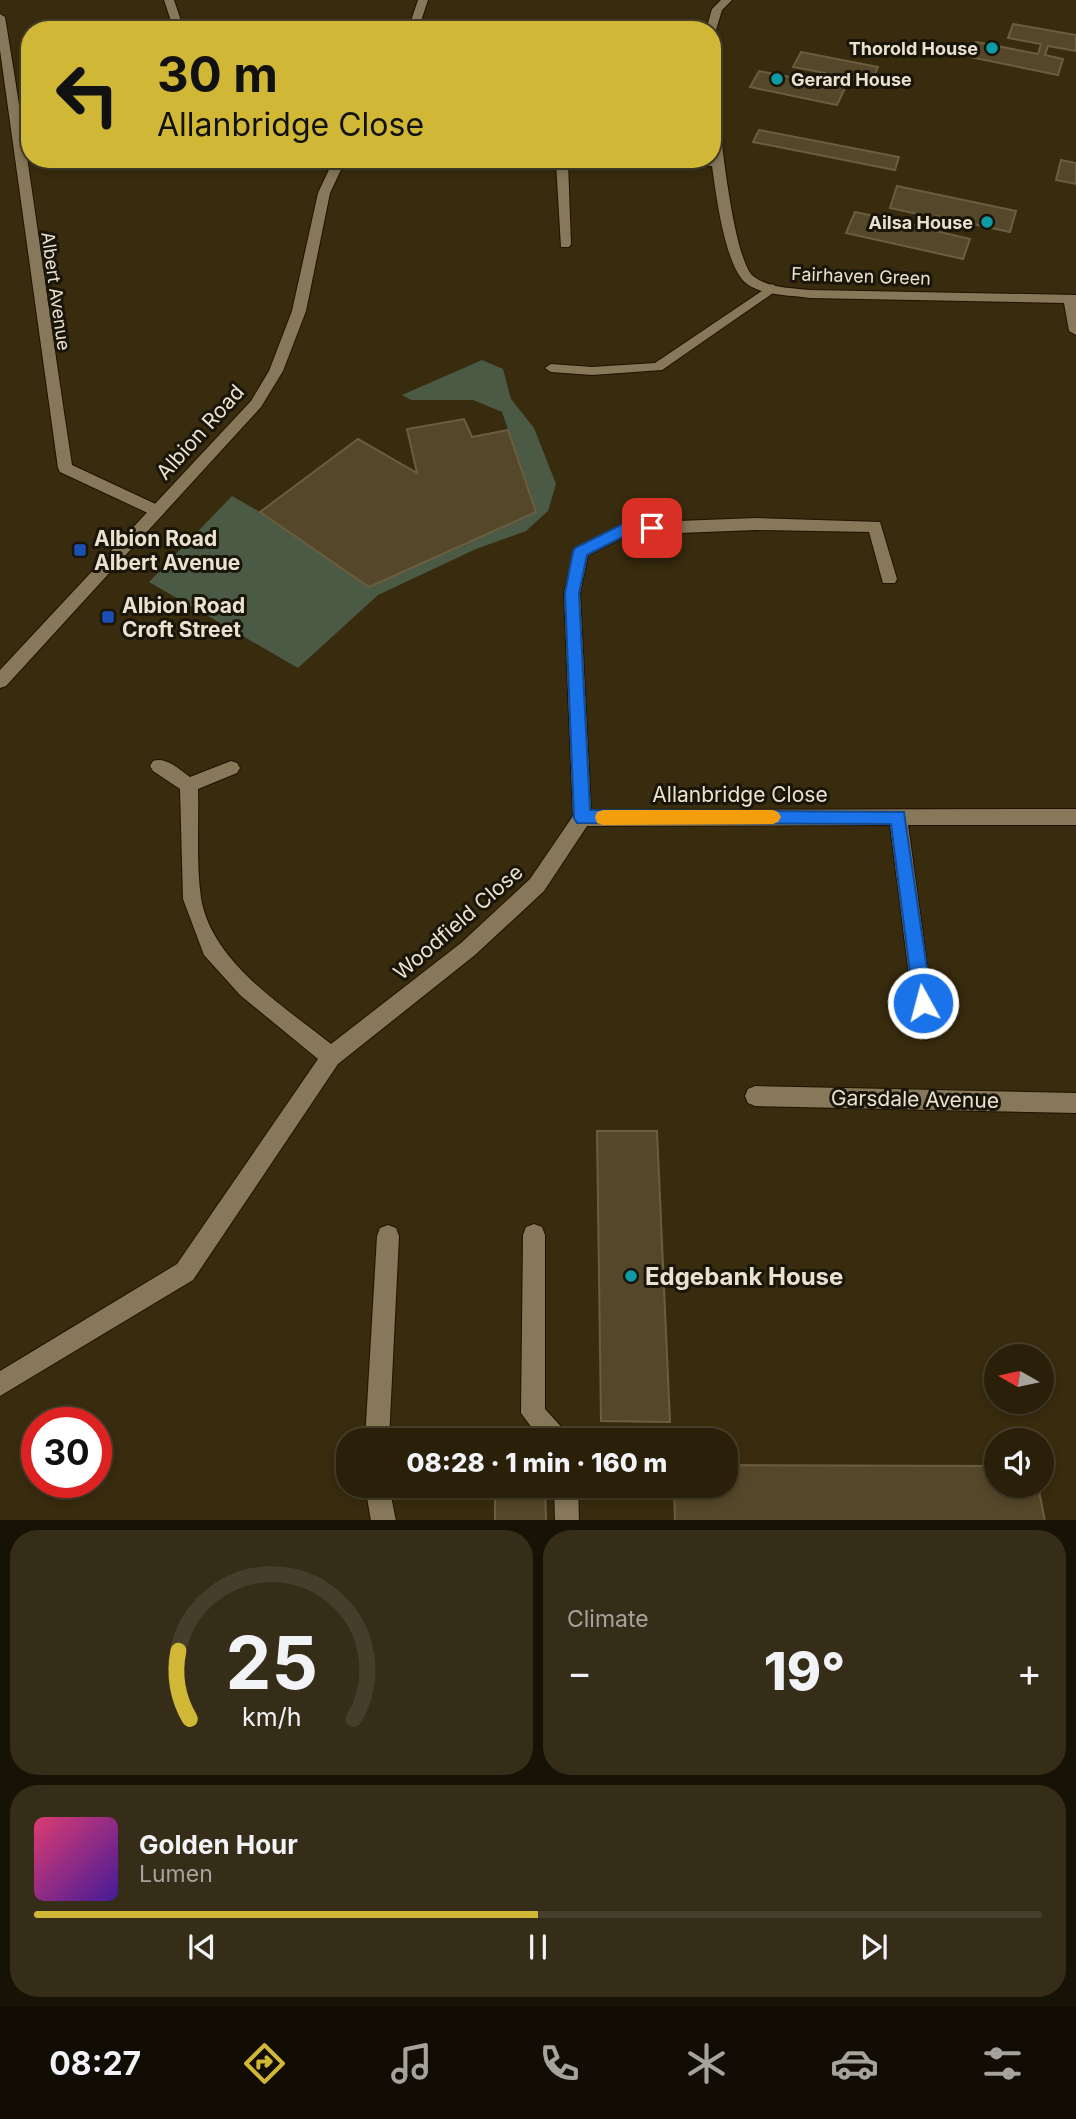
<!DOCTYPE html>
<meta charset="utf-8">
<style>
:root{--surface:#2a200a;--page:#362d18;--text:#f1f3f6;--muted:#a5a39c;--line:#463e2b;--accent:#d0b736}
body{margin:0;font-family:Inter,sans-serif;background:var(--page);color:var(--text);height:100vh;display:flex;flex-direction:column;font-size:26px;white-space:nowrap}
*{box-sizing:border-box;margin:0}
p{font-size:23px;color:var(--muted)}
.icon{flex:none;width:38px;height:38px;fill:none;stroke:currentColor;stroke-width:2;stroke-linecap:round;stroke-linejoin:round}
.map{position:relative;height:1520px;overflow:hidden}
.sheet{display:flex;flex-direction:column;gap:10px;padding:10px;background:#171206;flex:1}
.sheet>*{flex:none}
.top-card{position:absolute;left:21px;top:21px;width:700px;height:147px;border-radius:28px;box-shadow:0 4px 10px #0003,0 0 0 2px var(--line);background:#d0b736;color:#111;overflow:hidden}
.needle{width:46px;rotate:279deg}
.tools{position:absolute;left:984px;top:1344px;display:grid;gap:14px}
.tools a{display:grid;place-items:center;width:70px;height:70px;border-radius:50%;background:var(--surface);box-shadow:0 4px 10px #0003,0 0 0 2px var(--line);font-size:35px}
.speed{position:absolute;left:21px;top:1407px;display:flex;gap:14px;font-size:35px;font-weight:700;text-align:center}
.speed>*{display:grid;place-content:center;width:91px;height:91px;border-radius:50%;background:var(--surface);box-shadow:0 4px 10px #0003,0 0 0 2px var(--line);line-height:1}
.speed .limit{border:10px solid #d22;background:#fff;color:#111}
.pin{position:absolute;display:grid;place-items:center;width:60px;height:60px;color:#fff;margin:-30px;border-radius:14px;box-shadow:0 4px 10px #0006}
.me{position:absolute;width:77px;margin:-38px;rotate:353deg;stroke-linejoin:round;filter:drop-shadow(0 0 5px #0008)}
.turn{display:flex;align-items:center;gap:24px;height:147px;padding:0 21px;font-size:32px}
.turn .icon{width:91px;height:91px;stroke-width:2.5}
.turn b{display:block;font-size:49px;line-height:60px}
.big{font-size:52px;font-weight:800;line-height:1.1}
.sheet .card{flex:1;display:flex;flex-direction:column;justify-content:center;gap:10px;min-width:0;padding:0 24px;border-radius:28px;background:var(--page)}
.sheet .dial{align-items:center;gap:0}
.dial svg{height:182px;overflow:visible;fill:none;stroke:var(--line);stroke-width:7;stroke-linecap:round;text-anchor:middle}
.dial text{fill:var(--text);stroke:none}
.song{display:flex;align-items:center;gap:21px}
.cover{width:84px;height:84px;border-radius:10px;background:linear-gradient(135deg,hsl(340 70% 55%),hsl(260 70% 35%))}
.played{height:7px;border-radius:4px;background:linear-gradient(90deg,var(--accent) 50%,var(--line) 50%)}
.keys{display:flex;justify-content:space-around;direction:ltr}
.heat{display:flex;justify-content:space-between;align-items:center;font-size:38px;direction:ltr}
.sheet .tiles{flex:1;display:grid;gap:10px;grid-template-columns:1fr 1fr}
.card:last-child{grid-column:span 2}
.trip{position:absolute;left:336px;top:1428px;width:402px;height:70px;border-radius:28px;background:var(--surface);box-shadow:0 4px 10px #0003,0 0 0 2px var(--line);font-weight:800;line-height:70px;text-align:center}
.menu{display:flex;height:112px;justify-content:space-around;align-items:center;background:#110d04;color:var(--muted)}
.menu .icon{width:49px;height:49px}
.menu .on{color:var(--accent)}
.menu b{font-size:32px;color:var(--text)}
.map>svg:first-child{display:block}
.green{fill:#4a5a44}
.building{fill:#554729;stroke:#6b5d3f;stroke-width:2}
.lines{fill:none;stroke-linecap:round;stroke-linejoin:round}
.service-casing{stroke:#1f1300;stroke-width:2}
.minor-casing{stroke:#1f1300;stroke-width:2}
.tertiary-casing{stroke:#1f1300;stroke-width:2}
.service{fill:#88785a;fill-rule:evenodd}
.minor{fill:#88785a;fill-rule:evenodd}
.tertiary{fill:#88785a;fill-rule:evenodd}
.route{fill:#1a73e8;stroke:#114b97;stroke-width:2}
.slow{fill:#f59e0b}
.culture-dot{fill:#0f9aa8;stroke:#1a1509;stroke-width:2.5}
.transit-dot{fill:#1a4fb4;stroke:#1a1509;stroke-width:2.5}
.labels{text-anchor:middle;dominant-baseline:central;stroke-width:6;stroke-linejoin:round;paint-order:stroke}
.far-poi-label{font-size:18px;font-weight:bold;fill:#eae1d1;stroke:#1a1509;text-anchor:end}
.far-street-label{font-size:18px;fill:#eae1d1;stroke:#1a1509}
.street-label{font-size:21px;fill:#eae1d1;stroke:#1a1509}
.poi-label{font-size:21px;font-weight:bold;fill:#eae1d1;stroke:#1a1509;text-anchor:start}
.near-poi-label{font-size:24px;font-weight:bold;fill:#eae1d1;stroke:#1a1509;text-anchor:start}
</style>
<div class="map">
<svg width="1076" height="1521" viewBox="0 0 1076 1521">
<rect width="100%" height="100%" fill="#382b0e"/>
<polygon class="green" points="482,360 503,369 511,399 534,428 556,484 548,511 526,531 476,549 378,595 298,668 149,582 232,496 260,512 369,587 536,512 502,412 473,400 411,400 402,395"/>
<g class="building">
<polygon points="1013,24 1076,35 1076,51 1048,46 1045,55 1063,59 1058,75 970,57 976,42 1038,54 1041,44 1008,38"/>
<polygon points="801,52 878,67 871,83 832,75 827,85 845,88 837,105 750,87 759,71 820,83 825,73 793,67"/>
<polygon points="759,130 899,157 895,170 753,142"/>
<polygon points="1061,160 1076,163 1076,184 1056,180"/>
<polygon points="897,186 1016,211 1010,232 936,216 931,230 970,239 963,259 846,233 855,212 924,227 927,216 890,208"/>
<polygon points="464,419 472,437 508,430 536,512 369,587 260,512 358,439 417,473 407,429"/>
<polygon points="597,1131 657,1131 670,1422 601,1421"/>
<polygon points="726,1465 996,1466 996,1486 1038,1486 1045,1521 675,1521 674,1486 726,1486"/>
<polygon points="495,1486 545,1486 546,1521 495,1521"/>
</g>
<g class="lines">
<defs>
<polygon id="service" points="772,284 778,288 776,291 662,370 592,375 551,372 545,368 551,364 592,367 655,363"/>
<g id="minor">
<polygon points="164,0 174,0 184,30 174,30"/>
<polygon points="721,0 732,0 722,10 716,30 712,33 712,30 706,30 712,9"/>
<path d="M0,14L5,17C30,166 49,316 72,465L162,507L165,511L162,515H152L60,472L58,468L0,50Z"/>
<path d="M712,101L718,104C720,133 734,260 753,276C768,288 792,288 810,290L1076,295V335L1069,331L1064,303L810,298C790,295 764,296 747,284C725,268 716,194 712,166L568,163L571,244L569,247H561L556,163L550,159H712Z"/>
<path d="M756,518L880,522L897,579L895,583H883L869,532L756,530L628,535L588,555L580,593L591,810L1076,809V825H908L936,1030L933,1037L926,1040L919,1037L916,1030L890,825L587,826L544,891L475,955L338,1064L193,1280L0,1396V1371L177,1264L318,1059L240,995L204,955L183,899L180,789L153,771L150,766L153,761C166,756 180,770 190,777L231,761L237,763L240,768L237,773L198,789C199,824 196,863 201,898C212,963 284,1006 331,1044L461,943L530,879L573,816L564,593L576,548L626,523Z"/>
<polygon points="755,1086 1076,1093 1076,1113 755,1106 748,1103 745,1096 748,1089"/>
<polygon points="534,1224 542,1227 545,1235 545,1409 565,1431 568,1440 541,1440 521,1413 523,1235 526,1227"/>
<polygon points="388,1225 396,1228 399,1236 389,1440 365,1440 377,1236 380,1228"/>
<polygon points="365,1486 389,1486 396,1521 371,1521"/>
<polygon points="554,1486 578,1486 579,1521 555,1521"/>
</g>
<g id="tertiary">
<polygon points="418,0 428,0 418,30 408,30"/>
<polygon points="334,159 346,159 330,193 306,311 283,371 261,407 6,686 0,688 0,670 251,401 269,371 292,311 318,193"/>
</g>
</defs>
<use href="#service" class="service-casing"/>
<use href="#minor" class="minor-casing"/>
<use href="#tertiary" class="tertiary-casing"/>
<use href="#service" class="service"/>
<use href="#minor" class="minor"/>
<use href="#tertiary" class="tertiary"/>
</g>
<polygon class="route" points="652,523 659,528 657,532 628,534 587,555 579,593 590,810 904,812 932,1003 929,1009 923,1012 916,1009 914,1003 891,824 577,823 574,818 565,593 573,552 575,548 621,525"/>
<polygon class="slow" points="603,810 773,810 778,812 781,817 778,822 773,824 603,825 597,823 595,817 597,812"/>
<g class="culture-dot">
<circle cx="992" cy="48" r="7"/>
<circle cx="777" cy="79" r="7"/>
<circle cx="987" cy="222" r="7"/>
<circle cx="631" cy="1276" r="7"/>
</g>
<g class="transit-dot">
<rect x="73" y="543" width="14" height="14" rx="3.5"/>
<rect x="101" y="610" width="14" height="14" rx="3.5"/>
</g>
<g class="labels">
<g class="far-poi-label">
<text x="978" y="48">Thorold House</text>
<text x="791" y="79" text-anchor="start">Gerard House</text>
<text x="973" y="222">Ailsa House</text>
</g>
<g class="far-street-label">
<text transform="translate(861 276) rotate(2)">Fairhaven Green</text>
<text transform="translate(56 291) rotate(82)">Albert Avenue</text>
</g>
<g class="street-label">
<text transform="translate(200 432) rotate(-48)">Albion Road</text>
<text x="740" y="794">Allanbridge Close</text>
<text transform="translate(458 922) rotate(-41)">Woodfield Close</text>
<text transform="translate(915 1099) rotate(1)">Garsdale Avenue</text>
</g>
<g class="poi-label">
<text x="94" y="538">Albion Road<tspan x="94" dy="24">Albert Avenue</tspan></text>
<text x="122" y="605">Albion Road<tspan x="122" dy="24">Croft Street</tspan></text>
</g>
<g class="near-poi-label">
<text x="645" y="1276">Edgebank House</text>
</g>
</g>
</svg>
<div class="tools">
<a><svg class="needle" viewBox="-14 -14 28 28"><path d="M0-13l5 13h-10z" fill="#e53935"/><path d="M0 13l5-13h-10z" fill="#a5a39c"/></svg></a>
<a><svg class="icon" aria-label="sound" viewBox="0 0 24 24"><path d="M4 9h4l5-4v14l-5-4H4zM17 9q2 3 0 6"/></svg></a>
</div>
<div class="speed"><div class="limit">30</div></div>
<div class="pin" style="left:652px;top:528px;background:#d93025"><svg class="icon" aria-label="arrive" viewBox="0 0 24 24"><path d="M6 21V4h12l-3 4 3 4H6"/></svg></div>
<svg class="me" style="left:923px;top:1003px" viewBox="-20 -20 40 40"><circle r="17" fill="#1a73e8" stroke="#fff" stroke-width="3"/><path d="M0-11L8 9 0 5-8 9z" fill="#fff"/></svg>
<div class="trip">08:28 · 1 min · 160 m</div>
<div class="top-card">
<div class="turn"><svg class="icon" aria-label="left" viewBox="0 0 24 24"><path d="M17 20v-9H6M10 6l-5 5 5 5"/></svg><div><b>30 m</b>Allanbridge Close</div></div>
</div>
</div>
<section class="sheet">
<div class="tiles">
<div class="card dial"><svg viewBox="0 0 100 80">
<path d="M14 69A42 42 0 1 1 86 69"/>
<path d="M14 69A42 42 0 0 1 9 39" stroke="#d0b736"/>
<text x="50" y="56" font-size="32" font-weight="700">25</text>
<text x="50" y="72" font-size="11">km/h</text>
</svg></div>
<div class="card"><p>Climate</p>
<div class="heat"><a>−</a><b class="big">19°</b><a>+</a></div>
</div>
<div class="card">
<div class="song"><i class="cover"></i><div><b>Golden Hour</b><p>Lumen</p></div></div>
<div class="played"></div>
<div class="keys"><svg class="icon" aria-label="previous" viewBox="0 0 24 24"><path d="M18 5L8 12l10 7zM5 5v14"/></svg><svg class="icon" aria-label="pause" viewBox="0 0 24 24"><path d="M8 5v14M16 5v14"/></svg><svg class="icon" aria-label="next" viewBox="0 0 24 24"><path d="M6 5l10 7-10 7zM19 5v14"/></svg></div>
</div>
</div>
</section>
<nav class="menu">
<b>08:27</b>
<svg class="icon on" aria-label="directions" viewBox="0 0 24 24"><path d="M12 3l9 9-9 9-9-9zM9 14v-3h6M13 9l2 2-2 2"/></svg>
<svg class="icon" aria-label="music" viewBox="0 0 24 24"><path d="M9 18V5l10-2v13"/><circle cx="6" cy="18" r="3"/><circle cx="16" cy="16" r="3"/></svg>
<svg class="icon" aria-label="phone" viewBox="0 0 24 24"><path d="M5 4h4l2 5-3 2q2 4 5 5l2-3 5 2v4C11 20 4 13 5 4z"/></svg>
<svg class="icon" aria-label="climate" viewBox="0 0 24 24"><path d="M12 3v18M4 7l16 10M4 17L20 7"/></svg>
<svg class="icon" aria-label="car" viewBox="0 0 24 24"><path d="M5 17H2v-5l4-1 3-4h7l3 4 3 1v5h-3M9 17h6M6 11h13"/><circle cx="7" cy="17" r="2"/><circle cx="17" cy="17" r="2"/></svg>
<svg class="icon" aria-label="filters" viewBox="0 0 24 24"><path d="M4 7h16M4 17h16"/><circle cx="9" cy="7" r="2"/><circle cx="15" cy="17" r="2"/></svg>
</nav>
